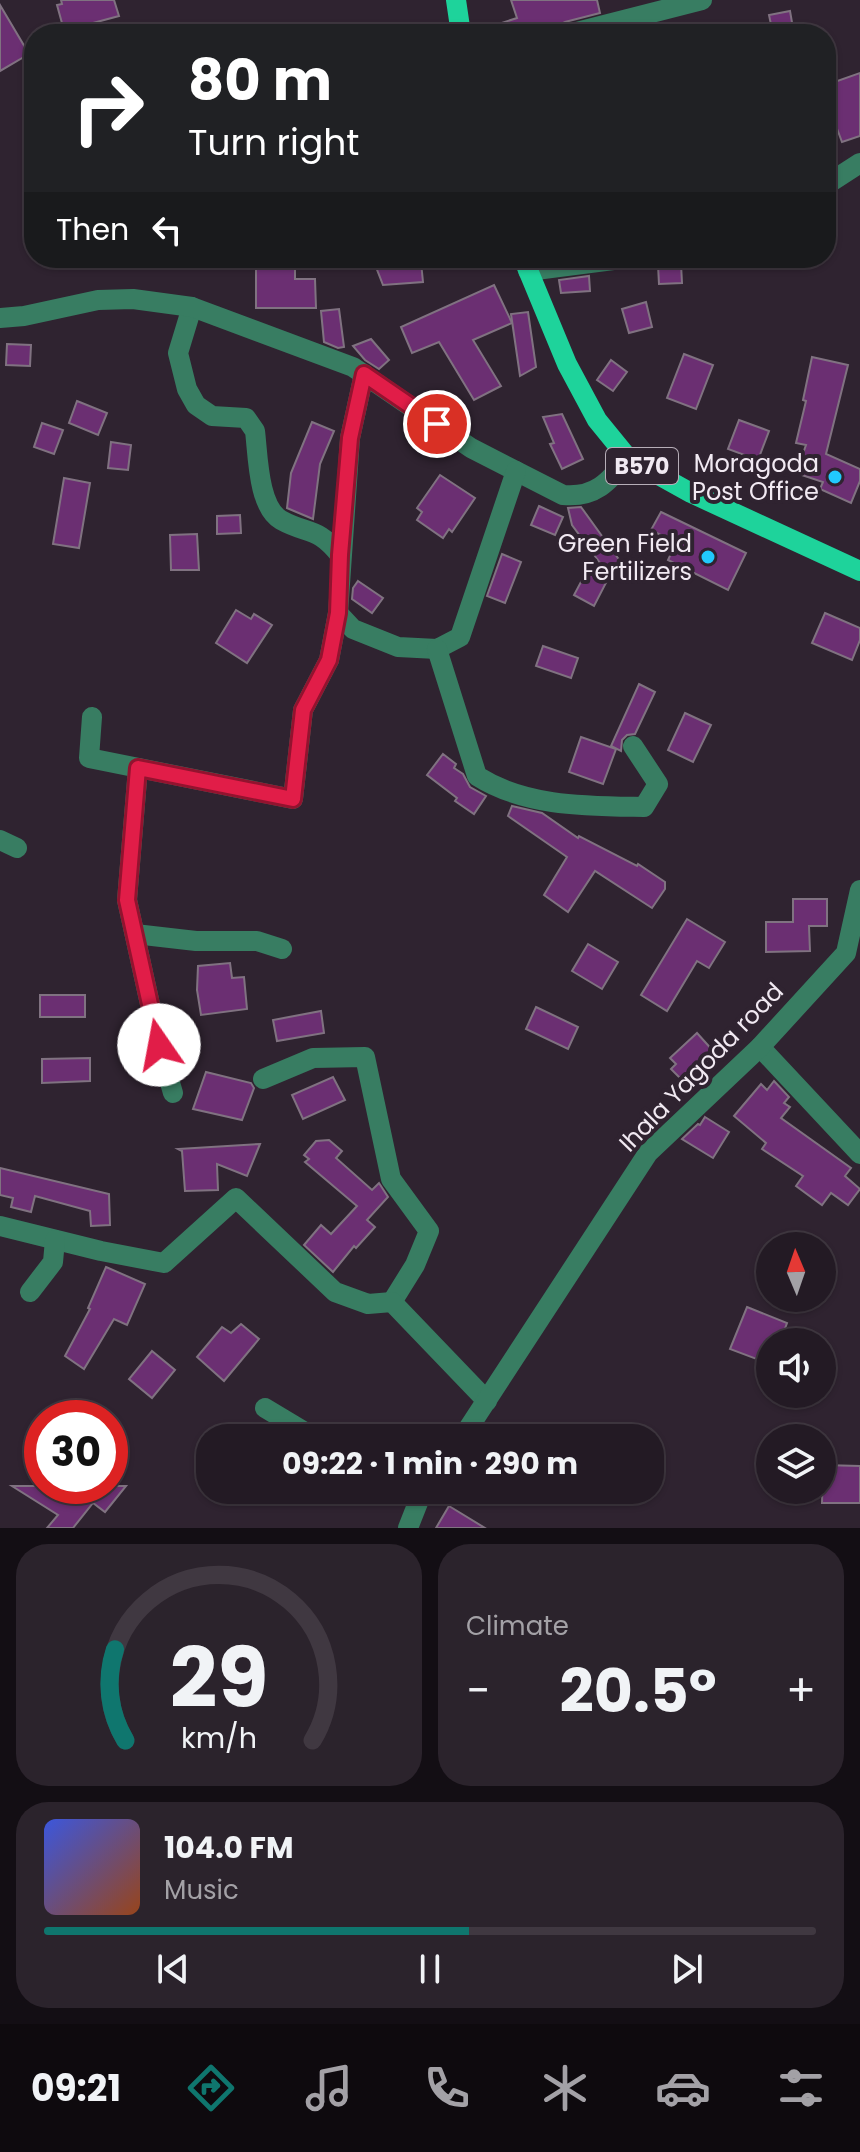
<!DOCTYPE html>
<meta charset="utf-8">
<style>
:root{--surface:#231a24;--page:#2b232c;--text:#f1f3f6;--muted:#a3a1a6;--line:#403841;--accent:#0f766e}
body{margin:0;font-family:Poppins,sans-serif;background:var(--page);color:var(--text);height:100vh;display:flex;flex-direction:column;font-size:30px;white-space:nowrap}
*{box-sizing:border-box;margin:0}
p{font-size:26px;color:var(--muted)}
.icon{flex:none;width:44px;height:44px;fill:none;stroke:currentColor;stroke-width:2;stroke-linecap:round;stroke-linejoin:round}
.map{position:relative;height:1528px;overflow:hidden}
.side{display:flex;flex-direction:column;gap:16px;padding:16px;background:#130e14;flex:1}
.side>*{flex:none}
.banner{position:absolute;left:24px;top:24px;width:812px;height:244px;border-radius:32px;box-shadow:0 2px 6px #0004,0 0 0 2px var(--line);background:#202124;color:#fff;overflow:hidden}
.needle{width:52px;rotate:358deg}
.fabs{position:absolute;left:756px;top:1232px;display:grid;gap:16px}
.fabs a{display:grid;place-items:center;width:80px;height:80px;border-radius:50%;background:var(--surface);box-shadow:0 2px 6px #0004,0 0 0 2px var(--line);font-size:40px}
.speed{position:absolute;left:24px;top:1400px;display:flex;gap:16px;font-size:40px;font-weight:700;text-align:center}
.speed>*{display:grid;place-content:center;width:104px;height:104px;border-radius:50%;background:var(--surface);box-shadow:0 2px 6px #0004,0 0 0 2px var(--line);line-height:1}
.speed .limit{border:12px solid #d22;background:#fff;color:#111}
.pin{position:absolute;display:grid;place-items:center;width:68px;height:68px;color:#fff;margin:-34px;border:4px solid #fff;border-radius:50%;box-shadow:0 2px 8px #0007}
.me{position:absolute;width:88px;margin:-44px;rotate:348deg;stroke-linejoin:round;filter:drop-shadow(0 0 6px #0008)}
.turn{display:flex;align-items:center;gap:28px;height:168px;padding:0 32px;font-size:36px}
.turn .icon{width:104px;height:104px;stroke-width:2.5}
.turn b{display:block;font-size:56px;line-height:68px}
.then{display:flex;align-items:center;height:76px;padding:0 32px;background:#0003;gap:16px;font-size:30px}
.big{font-size:60px;font-weight:700;line-height:1.1}
.side .tile{flex:1;display:flex;flex-direction:column;justify-content:center;gap:12px;min-width:0;padding:0 28px;border-radius:32px;background:var(--page)}
.side .dial{align-items:center;gap:0}
.dial svg{height:208px;overflow:visible;fill:none;stroke:var(--line);stroke-width:7;stroke-linecap:round;text-anchor:middle}
.dial text{fill:var(--text);stroke:none}
.song{display:flex;align-items:center;gap:24px}
.cover{width:96px;height:96px;border-radius:12px;background:linear-gradient(135deg,hsl(230 70% 55%),hsl(20 70% 35%))}
.played{height:8px;border-radius:4px;background:linear-gradient(90deg,var(--accent) 55%,var(--line) 55%)}
.keys{display:flex;justify-content:space-around;direction:ltr}
.heat{display:flex;justify-content:space-between;align-items:center;font-size:44px;direction:ltr}
.side .tiles{flex:1;display:grid;gap:16px;grid-template-columns:1fr 1fr}
.tile:last-child{grid-column:span 2}
.trip{position:absolute;left:196px;top:1424px;width:468px;height:80px;border-radius:32px;background:var(--surface);box-shadow:0 2px 6px #0004,0 0 0 2px var(--line);font-weight:700;line-height:80px;text-align:center}
.tab-bar{display:flex;height:128px;justify-content:space-around;align-items:center;background:#0e0a0e;color:var(--muted)}
.tab-bar .icon{width:56px;height:56px}
.tab-bar .selected{color:var(--accent)}
.tab-bar b{font-size:36px;color:var(--text)}
.map>svg:first-child{display:block}
.building{fill:#6b2f72;stroke:#807281;stroke-width:2}
.lines{fill:none;stroke-linecap:round;stroke-linejoin:round}
.minor{stroke:#387d62;stroke-width:20}
.major{stroke:#1ed39b;stroke-width:20}
.route-casing{stroke:#92132f;stroke-width:20}
.route{stroke:#e11d48;stroke-width:14}
.poi-dot{fill:#21c9fd;stroke:#2f2330;stroke-width:3}
.labels{text-anchor:middle;dominant-baseline:central;stroke-width:8;stroke-linejoin:round;paint-order:stroke}
.shield{fill:#2f2330;stroke:#b7aeb8;stroke-width:2}
.shield-label{font-size:22px;font-weight:bold;fill:#f1e9f2}
.poi-label{font-size:24px;fill:#f1e9f2;stroke:#2f2330;text-anchor:end}
.street-label{font-size:24px;fill:#f1e9f2;stroke:#2f2330}
</style>
<div class="map">
<svg width="860" height="1528" viewBox="0 0 860 1528">
<rect width="100%" height="100%" fill="#2f2330"/>
<g class="building">
<polygon points="61,0 114,0 119,16 93,23 96,34 65,34 57,5 62,4"/>
<polygon points="511,0 597,0 600,13 565,22 559,25 556,34 480,34 480,30 517,18"/>
<polygon points="0,5 29,54 0,71"/>
<polygon points="790,11 794,34 773,34 769,15"/>
<polygon points="860,73 860,136 842,142 826,99 826,85"/>
<polygon points="256,258 295,258 295,279 315,279 316,308 256,308"/>
<polygon points="421,262 423,282 383,285 376,267"/>
<polygon points="681,264 682,283 659,284 658,265"/>
<polygon points="589,276 590,291 561,293 559,280"/>
<polygon points="494,285 512,323 473,340 501,386 474,400 439,342 412,353 401,327"/>
<polygon points="646,302 652,327 629,333 622,309"/>
<polygon points="339,309 344,347 338,348 324,342 321,311"/>
<polygon points="528,312 536,367 520,376 511,314"/>
<polygon points="371,339 389,360 379,369 365,360 353,346"/>
<polygon points="7,344 31,345 30,366 6,365"/>
<polygon points="684,354 713,365 696,409 667,398"/>
<polygon points="812,357 848,365 826,454 860,469 860,481 851,503 820,489 823,482 796,473 806,445 796,443 806,401 803,400"/>
<polygon points="611,360 627,372 613,391 597,380"/>
<polygon points="77,401 107,413 98,435 69,423"/>
<polygon points="562,414 583,459 562,469 550,444 554,443 543,417"/>
<polygon points="739,420 769,431 758,460 728,449"/>
<polygon points="312,422 334,431 320,464 313,519 287,508 291,473"/>
<polygon points="42,423 63,430 54,454 34,447"/>
<polygon points="111,442 131,445 128,470 108,468"/>
<polygon points="440,475 475,498 452,532 449,529 443,538 417,520 422,512 417,508"/>
<polygon points="64,478 90,483 79,548 53,544"/>
<polygon points="539,506 563,517 555,535 531,525"/>
<polygon points="581,507 620,561 606,571 611,573 594,606 574,595 591,563 606,571 572,525 568,508"/>
<polygon points="661,512 746,553 728,590 668,560 676,543 651,530"/>
<polygon points="240,515 241,533 217,534 217,516"/>
<polygon points="197,534 199,570 171,570 170,535"/>
<polygon points="502,554 521,562 505,603 487,596"/>
<polygon points="358,581 383,598 372,613 352,599 353,588"/>
<polygon points="236,610 251,619 254,614 272,625 247,663 216,643"/>
<polygon points="825,613 860,628 860,640 852,660 812,643"/>
<polygon points="543,646 578,658 571,678 536,666"/>
<polygon points="639,684 655,692 635,734 627,735 622,740 621,751 611,746"/>
<polygon points="685,713 711,725 693,762 668,750"/>
<polygon points="581,737 616,749 603,784 569,772"/>
<polygon points="443,754 456,764 454,768 463,774 470,787 486,796 474,814 455,801 457,798 427,775"/>
<polygon points="512,806 542,813 578,838 579,836 637,866 638,864 665,882 665,889 652,908 595,871 568,912 544,895 567,857 508,816"/>
<polygon points="793,899 827,899 827,926 809,926 810,951 766,952 766,922 793,922"/>
<polygon points="687,919 725,942 709,968 697,961 667,1011 641,995"/>
<polygon points="588,944 618,962 602,989 572,971"/>
<polygon points="230,963 232,978 244,977 247,1009 201,1015 197,990 198,966"/>
<rect x="40" y="995" width="45" height="22"/>
<polygon points="536,1007 578,1027 568,1049 526,1029"/>
<polygon points="321,1011 324,1033 277,1041 273,1020"/>
<polygon points="697,1033 715,1053 685,1083 671,1069 676,1064 670,1058"/>
<polygon points="90,1058 90,1081 42,1083 42,1059"/>
<polygon points="206,1072 251,1083 254,1088 242,1120 193,1109"/>
<polygon points="333,1077 345,1100 303,1119 292,1095"/>
<polygon points="774,1081 789,1097 784,1103 790,1107 781,1118 851,1168 845,1176 860,1189 848,1205 831,1193 822,1205 796,1186 803,1176 762,1149 766,1143 734,1116 761,1084 767,1090"/>
<polygon points="705,1117 729,1132 713,1158 682,1139 698,1124 700,1125"/>
<polygon points="329,1140 342,1151 336,1158 372,1190 379,1183 388,1197 367,1220 375,1227 356,1248 354,1246 333,1272 304,1245 321,1225 331,1234 357,1206 305,1162 309,1159 304,1155 316,1141"/>
<polygon points="260,1144 247,1176 217,1164 218,1190 185,1191 182,1151 178,1149"/>
<polygon points="0,1168 109,1194 110,1225 91,1226 90,1211 35,1196 31,1212 11,1207 13,1198 0,1195"/>
<polygon points="106,1267 145,1284 127,1325 114,1319 84,1369 65,1356 90,1309 88,1308"/>
<polygon points="747,1307 787,1323 780,1342 770,1342 770,1364 730,1349"/>
<polygon points="241,1324 259,1339 224,1381 197,1357 222,1327 231,1333"/>
<polygon points="152,1351 175,1370 152,1398 129,1379"/>
<polygon points="823,1465 860,1466 860,1503 822,1503"/>
<polygon points="12,1486 126,1486 105,1512 93,1503 73,1528 47,1528 58,1515"/>
<polygon points="449,1506 485,1528 436,1528"/>
</g>
<g class="lines">
<g class="minor">
<polyline points="569,34 702,0"/>
<polyline points="826,185 860,163"/>
<polyline points="528,271 629,258"/>
<path d="M192,307L178,353L187,389L196,405L212,416L246,418L255,431C258,455 258,507 281,520C308,535 317,526 340,555"/>
<path d="M0,318L24,316L98,300L133,299L192,307L353,367L471,448L563,495C595,498 609,482 628,458"/>
<polyline points="338,613 353,629 398,647 437,649 460,637 516,471"/>
<path d="M437,649L477,776C526,807 587,806 644,807L658,784L633,746"/>
<polyline points="92,717 89,758 293,799 303,710 329,660 338,613 350,438 364,374"/>
<polyline points="138,768 127,900 159,1045 173,1093"/>
<polyline points="0,840 17,848"/>
<polyline points="135,934 196,941 257,941 282,949"/>
<polyline points="760,1047 860,1154"/>
<polyline points="263,1079 313,1058 365,1057 391,1179 429,1231 415,1265 392,1302"/>
<polyline points="0,1226 101,1251 164,1263 236,1198 335,1292 368,1304 392,1302 487,1401"/>
<polyline points="30,1292 53,1262 55,1240"/>
<polyline points="265,1408 315,1438"/>
<polyline points="462,1438 648,1153 760,1047 846,953 860,890"/>
<polyline points="408,1528 419,1500 426,1490"/>
</g>
<g class="major">
<polyline points="456,0 461,34"/>
<polyline points="523,258 567,364 597,420 628,458 691,493 860,571"/>
</g>
</g>
<g class="lines">
<defs>
<polyline id="route" points="159,1045 127,900 138,768 293,799 303,710 329,660 338,613 340,555 350,438 364,374 437,424"/>
</defs>
<use href="#route" class="route-casing"/>
<use href="#route" class="route"/>
</g>
<g class="poi-dot">
<circle cx="835" cy="477" r="8"/>
<circle cx="708" cy="557" r="8"/>
</g>
<g class="labels">
<rect class="shield" x="606" y="448" width="72" height="36" rx="6"/>
<g class="shield-label">
<text x="642" y="466">B570</text>
</g>
<g class="poi-label">
<text x="819" y="463">Moragoda<tspan x="819" dy="28">Post Office</tspan></text>
<text x="692" y="543">Green Field<tspan x="692" dy="28">Fertilizers</tspan></text>
</g>
<g class="street-label">
<text transform="translate(701 1067) rotate(-46)">Ihala Yagoda road</text>
</g>
</g>
</svg>
<div class="fabs">
<a><svg class="needle" viewBox="-14 -14 28 28"><path d="M0-13l5 13h-10z" fill="#e53935"/><path d="M0 13l5-13h-10z" fill="#a3a1a6"/></svg></a>
<a><svg class="icon" aria-label="sound" viewBox="0 0 24 24"><path d="M4 9h4l5-4v14l-5-4H4zM17 9q2 3 0 6"/></svg></a>
<a><svg class="icon" aria-label="layers" viewBox="0 0 24 24"><path d="M12 4l9 5-9 5-9-5zM3 14l9 5 9-5"/></svg></a>
</div>
<div class="speed"><div class="limit">30</div></div>
<div class="pin" style="left:437px;top:424px;background:#d93025"><svg class="icon" aria-label="arrive" viewBox="0 0 24 24"><path d="M6 21V4h12l-3 4 3 4H6"/></svg></div>
<svg class="me" style="left:159px;top:1045px" viewBox="-20 -20 40 40"><circle r="19" fill="#fff"/><path d="M0-13L10 11 0 6-10 11z" fill="#e11d48"/></svg>
<div class="trip">09:22 · 1 min · 290 m</div>
<div class="banner">
<div class="turn"><svg class="icon" aria-label="right" viewBox="0 0 24 24"><path d="M7 20v-9h11M14 6l5 5-5 5"/></svg><div><b>80 m</b>Turn right</div></div>
<div class="then">Then<svg class="icon" aria-label="left" viewBox="0 0 24 24"><path d="M17 20v-9H6M10 6l-5 5 5 5"/></svg></div>
</div>
</div>
<section class="side">
<div class="tiles">
<div class="tile dial"><svg viewBox="0 0 100 80">
<path d="M14 69A42 42 0 1 1 86 69"/>
<path d="M14 69A42 42 0 0 1 10 34" stroke="#0f766e"/>
<text x="50" y="56" font-size="32" font-weight="700">29</text>
<text x="50" y="72" font-size="11">km/h</text>
</svg></div>
<div class="tile"><p>Climate</p>
<div class="heat"><a>−</a><b class="big">20.5°</b><a>+</a></div>
</div>
<div class="tile">
<div class="song"><i class="cover"></i><div><b>104.0 FM</b><p>Music</p></div></div>
<div class="played"></div>
<div class="keys"><svg class="icon" aria-label="previous" viewBox="0 0 24 24"><path d="M18 5L8 12l10 7zM5 5v14"/></svg><svg class="icon" aria-label="pause" viewBox="0 0 24 24"><path d="M8 5v14M16 5v14"/></svg><svg class="icon" aria-label="next" viewBox="0 0 24 24"><path d="M6 5l10 7-10 7zM19 5v14"/></svg></div>
</div>
</div>
</section>
<nav class="tab-bar">
<b>09:21</b>
<svg class="icon selected" aria-label="directions" viewBox="0 0 24 24"><path d="M12 3l9 9-9 9-9-9zM9 14v-3h6M13 9l2 2-2 2"/></svg>
<svg class="icon" aria-label="music" viewBox="0 0 24 24"><path d="M9 18V5l10-2v13"/><circle cx="6" cy="18" r="3"/><circle cx="16" cy="16" r="3"/></svg>
<svg class="icon" aria-label="phone" viewBox="0 0 24 24"><path d="M5 4h4l2 5-3 2q2 4 5 5l2-3 5 2v4C11 20 4 13 5 4z"/></svg>
<svg class="icon" aria-label="climate" viewBox="0 0 24 24"><path d="M12 3v18M4 7l16 10M4 17L20 7"/></svg>
<svg class="icon" aria-label="car" viewBox="0 0 24 24"><path d="M5 17H2v-5l4-1 3-4h7l3 4 3 1v5h-3M9 17h6M6 11h13"/><circle cx="7" cy="17" r="2"/><circle cx="17" cy="17" r="2"/></svg>
<svg class="icon" aria-label="filters" viewBox="0 0 24 24"><path d="M4 7h16M4 17h16"/><circle cx="9" cy="7" r="2"/><circle cx="15" cy="17" r="2"/></svg>
</nav>
